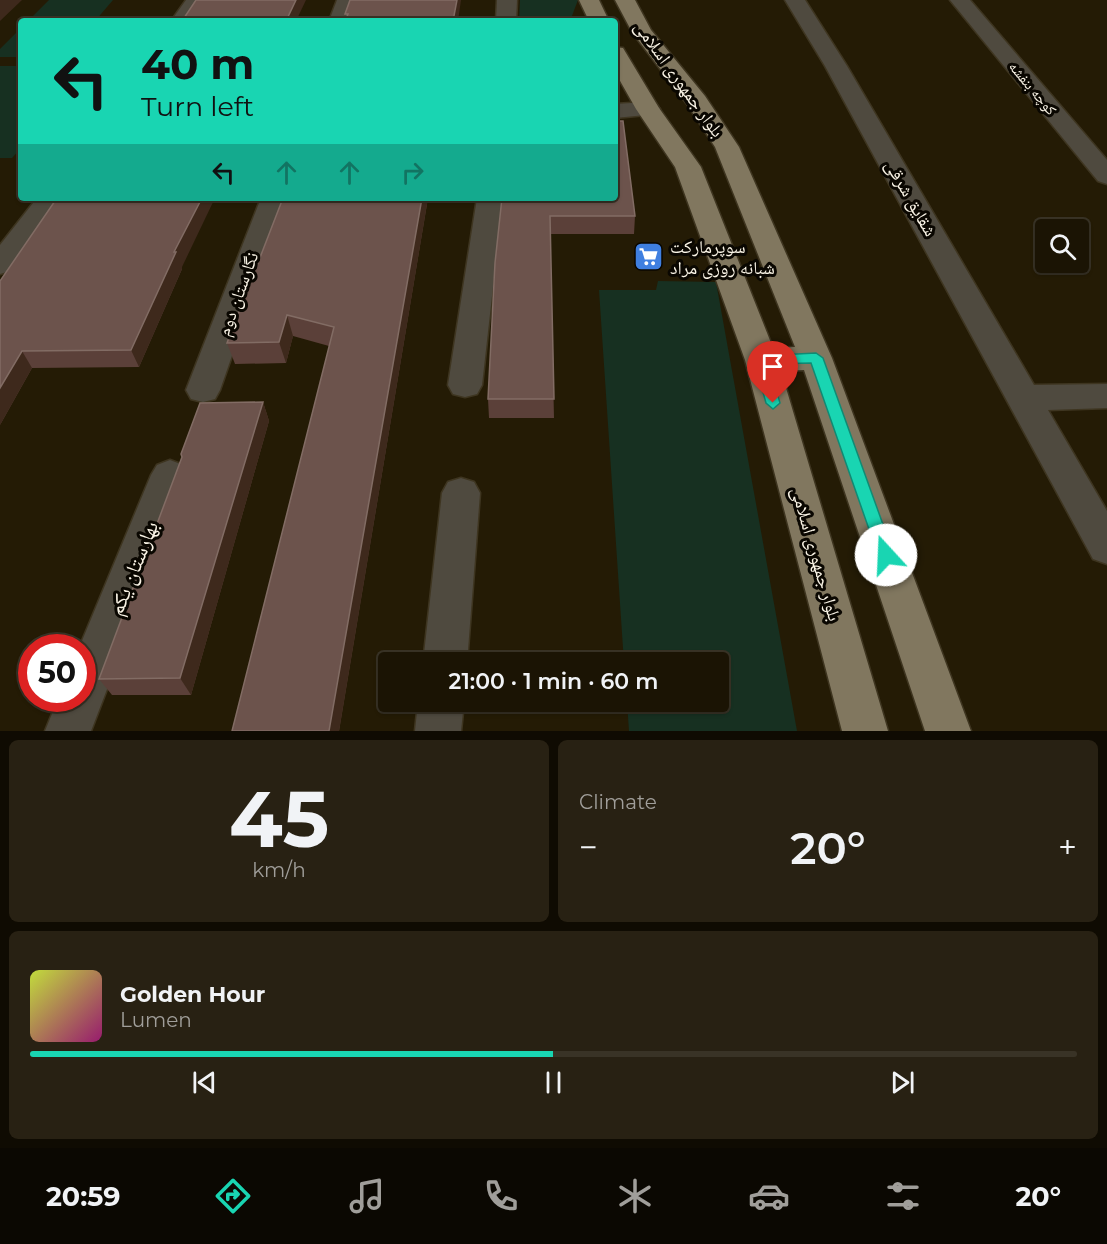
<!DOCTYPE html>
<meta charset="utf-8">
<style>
:root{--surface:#1b1404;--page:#282113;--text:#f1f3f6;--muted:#a09e9a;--line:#393326;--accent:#19d5b2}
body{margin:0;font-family:Montserrat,"Noto Naskh Arabic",sans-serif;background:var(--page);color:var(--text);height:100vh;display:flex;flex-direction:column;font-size:22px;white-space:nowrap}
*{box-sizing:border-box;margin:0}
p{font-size:20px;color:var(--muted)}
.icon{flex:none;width:33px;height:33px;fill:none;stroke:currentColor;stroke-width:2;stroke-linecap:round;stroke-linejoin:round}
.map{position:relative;height:731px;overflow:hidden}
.panel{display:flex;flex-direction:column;gap:9px;padding:9px;background:#0f0b02;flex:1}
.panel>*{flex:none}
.hud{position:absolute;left:18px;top:18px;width:600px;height:183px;border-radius:6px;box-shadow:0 2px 4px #0004,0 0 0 2px var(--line);background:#19d5b2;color:#111;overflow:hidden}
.tools{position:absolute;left:1035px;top:219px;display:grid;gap:12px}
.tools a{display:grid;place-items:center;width:54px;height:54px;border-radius:6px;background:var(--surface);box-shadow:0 2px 4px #0004,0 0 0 2px var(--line);font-size:30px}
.speed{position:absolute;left:18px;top:634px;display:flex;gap:12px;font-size:30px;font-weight:700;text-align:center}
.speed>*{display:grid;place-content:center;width:78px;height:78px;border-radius:50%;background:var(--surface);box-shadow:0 2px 4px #0004,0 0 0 2px var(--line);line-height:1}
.speed .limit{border:9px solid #d22;background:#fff;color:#111}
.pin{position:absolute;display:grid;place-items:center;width:51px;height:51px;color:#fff;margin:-62px -26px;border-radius:50% 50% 50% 0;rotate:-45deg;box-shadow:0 0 6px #0007}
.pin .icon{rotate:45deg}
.me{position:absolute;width:66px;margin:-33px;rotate:340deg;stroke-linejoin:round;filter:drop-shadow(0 0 4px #0008)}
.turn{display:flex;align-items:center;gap:21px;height:126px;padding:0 24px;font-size:27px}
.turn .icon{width:78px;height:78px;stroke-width:2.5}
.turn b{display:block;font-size:42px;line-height:51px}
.lanes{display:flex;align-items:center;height:57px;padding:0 24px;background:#0003;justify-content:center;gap:30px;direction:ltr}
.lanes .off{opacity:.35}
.big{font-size:45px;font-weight:600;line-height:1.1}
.panel .card{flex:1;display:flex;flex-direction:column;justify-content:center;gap:9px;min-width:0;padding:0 21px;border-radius:9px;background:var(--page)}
.panel .dial{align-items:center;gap:0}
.dial b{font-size:78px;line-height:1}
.song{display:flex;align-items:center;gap:18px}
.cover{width:72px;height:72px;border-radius:9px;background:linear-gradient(135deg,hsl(70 70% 55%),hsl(320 70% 35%))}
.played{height:6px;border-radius:3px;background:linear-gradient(90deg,var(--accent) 50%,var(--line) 50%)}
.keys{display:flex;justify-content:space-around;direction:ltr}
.heat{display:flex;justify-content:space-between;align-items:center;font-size:33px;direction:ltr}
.panel .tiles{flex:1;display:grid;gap:9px;grid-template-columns:1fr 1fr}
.card:last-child{grid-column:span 2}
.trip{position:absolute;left:378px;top:652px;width:351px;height:60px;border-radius:6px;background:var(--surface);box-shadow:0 2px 4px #0004,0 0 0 2px var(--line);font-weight:600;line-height:60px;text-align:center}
.dock{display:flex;height:96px;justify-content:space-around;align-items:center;background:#0b0802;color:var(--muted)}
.dock .icon{width:42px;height:42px}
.dock .selected{color:var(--accent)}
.dock b{font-size:27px;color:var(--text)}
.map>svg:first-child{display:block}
.green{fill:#173021}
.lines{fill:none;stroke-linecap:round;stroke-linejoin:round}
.minor-casing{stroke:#3e3520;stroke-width:3}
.major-casing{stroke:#3e3520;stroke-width:3}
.minor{fill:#4f4a3f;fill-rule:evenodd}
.major{fill:#81775f;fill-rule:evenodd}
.wall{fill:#5b4039}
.shaded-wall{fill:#3e291c}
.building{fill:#6c534c;stroke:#826c64;stroke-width:1.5}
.route{fill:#19d5b2;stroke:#108a74;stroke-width:1.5}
.labels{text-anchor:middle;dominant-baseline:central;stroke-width:6;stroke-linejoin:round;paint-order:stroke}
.far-street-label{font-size:15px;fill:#faf4e6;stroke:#0a0701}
.street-label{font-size:18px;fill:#faf4e6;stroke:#0a0701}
.poi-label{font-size:18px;fill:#faf4e6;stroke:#0a0701;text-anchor:start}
.near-street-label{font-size:21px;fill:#faf4e6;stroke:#0a0701}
</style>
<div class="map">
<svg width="1107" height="731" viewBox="0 0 1107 731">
<rect width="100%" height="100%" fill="#241b05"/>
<g class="green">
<polygon points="49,0 113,0 95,21 28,21"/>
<polygon points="520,0 578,0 570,21 519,21"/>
<polygon points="21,28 21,57 0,57 0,49"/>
<polygon points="0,66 21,66 21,148 12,158 0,158"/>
<polygon points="658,281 716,282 797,731 629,731 627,702 718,702 718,663 624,663 599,290 656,290"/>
</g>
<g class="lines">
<defs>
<g id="minor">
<polygon points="186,0 206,0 191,21 171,21"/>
<polygon points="337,0 357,0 349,21 329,21"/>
<polygon points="497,0 517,0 516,21 496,21"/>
<polygon points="785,0 805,0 847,66 1034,385 1107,384 1107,408 1048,410 1107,511 1107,564 1093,559 825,66"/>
<polygon points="950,0 970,0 1107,160 1107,184 1098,181"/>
<polygon points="648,102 656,104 660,109 656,114 615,118 615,104"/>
<polygon points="37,198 64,198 10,271 0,274 0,245"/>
<polygon points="261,198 287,198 220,390 215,399 203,402 191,399 186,390"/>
<polygon points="477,198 503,198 482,385 477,394 465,397 453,394 448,385"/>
<polygon points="170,460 183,465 189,475 91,731 45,731 58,699 82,699 82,648 79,648 151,475 157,465"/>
<polygon points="461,478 474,482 480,493 467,663 423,663 442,493 448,482"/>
<polygon points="418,702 464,702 461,731 415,731"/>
</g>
<g id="major">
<polygon points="579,0 599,0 609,21 589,21"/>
<polygon points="615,0 635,0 651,30 705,96 739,147 832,358 971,731 925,731 804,370 781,371 888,731 842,731 745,360 675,167 636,109 615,72 615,47 623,48 659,108 701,167 773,348 795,347 715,147 687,104 632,32"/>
</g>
</defs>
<use href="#minor" class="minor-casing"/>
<use href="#major" class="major-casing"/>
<use href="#minor" class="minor"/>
<use href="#major" class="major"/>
</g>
<g class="wall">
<polygon points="283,198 428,198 339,731 329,346 293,336 286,363 235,364 227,343"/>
<polygon points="502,198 635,216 634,234 550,234 554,418 489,418 488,399"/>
<polygon points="36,227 182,267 182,269 139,367 32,368 0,425"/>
<polygon points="263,402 269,421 191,695 112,695 99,679"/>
</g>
<g class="shaded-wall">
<polygon points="0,0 22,0 0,21"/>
<polygon points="296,0 306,0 296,21 286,21"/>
<polygon points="457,0 461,0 458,21 453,21"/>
<polygon points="202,198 215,198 182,267 182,269 139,367 131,350 174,252"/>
<polygon points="422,198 428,198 339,731 329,731"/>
<polygon points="287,315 293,336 286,363 279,342"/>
<polygon points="22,351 32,368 0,425 0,388"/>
<polygon points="263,402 269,421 191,695 180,678"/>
</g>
<g class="building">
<polygon points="196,0 296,0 286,21 182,21"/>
<polygon points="350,0 457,0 453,21 345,21 348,14 345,14"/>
<polygon points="615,121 623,121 635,216 550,216 554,399 488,399 495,263 502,198 615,198"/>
<polygon points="57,198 202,198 174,252 176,252 131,350 22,351 0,388 0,281"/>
<polygon points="283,198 422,198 329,731 232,731 334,327 287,315 279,342 227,343"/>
<polygon points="263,402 180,678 99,679 182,457 181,454 200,403"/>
</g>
<polygon class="route" points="816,353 823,358 894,555 892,560 886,563 880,560 878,555 811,363 769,364 780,403 773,409 766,403 754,360 756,356"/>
<defs>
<symbol id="supermarket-square" viewBox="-11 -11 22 22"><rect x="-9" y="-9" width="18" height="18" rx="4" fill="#3f7fe0" stroke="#0a0701"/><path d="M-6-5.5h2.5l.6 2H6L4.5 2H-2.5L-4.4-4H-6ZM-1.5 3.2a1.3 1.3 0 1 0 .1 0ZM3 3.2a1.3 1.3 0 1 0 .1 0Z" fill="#fff"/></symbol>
</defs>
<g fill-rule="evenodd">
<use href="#supermarket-square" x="632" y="240" width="33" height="33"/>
</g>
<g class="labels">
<g class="far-street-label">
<text transform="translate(1033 88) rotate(50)">کوچه بنفشه</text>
</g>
<g class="street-label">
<text transform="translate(679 79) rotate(54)">بلوار جمهوری اسلامی</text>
<text transform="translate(911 198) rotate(60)">شقایق شرقی</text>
<text transform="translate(238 294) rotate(-70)">نگارستان دوم</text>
<text transform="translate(816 554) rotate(74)">بلوار جمهوری اسلامی</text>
</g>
<g class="poi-label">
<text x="670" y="247">سوپرمارکت<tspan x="670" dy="21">شبانه روزی مراد</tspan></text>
</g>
<g class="near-street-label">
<text transform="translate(133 568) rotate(-68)">بهارستان یکم</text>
</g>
</g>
</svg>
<div class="tools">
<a><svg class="icon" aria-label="search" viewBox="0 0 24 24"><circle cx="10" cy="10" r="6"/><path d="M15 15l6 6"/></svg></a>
</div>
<div class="speed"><div class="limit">50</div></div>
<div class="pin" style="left:773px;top:403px;background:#d93025"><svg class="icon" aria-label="arrive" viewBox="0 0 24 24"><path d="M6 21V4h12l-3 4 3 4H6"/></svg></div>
<svg class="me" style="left:886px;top:555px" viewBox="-20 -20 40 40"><circle r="19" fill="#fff"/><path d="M0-13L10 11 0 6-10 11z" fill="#19d5b2"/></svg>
<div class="trip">21:00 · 1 min · 60 m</div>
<div class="hud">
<div class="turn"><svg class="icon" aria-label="left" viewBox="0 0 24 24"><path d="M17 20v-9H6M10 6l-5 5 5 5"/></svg><div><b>40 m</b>Turn left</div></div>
<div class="lanes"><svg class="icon" aria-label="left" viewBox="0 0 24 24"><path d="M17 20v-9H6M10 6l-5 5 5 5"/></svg><svg class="icon off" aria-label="ahead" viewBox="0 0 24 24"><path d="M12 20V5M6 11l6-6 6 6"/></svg><svg class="icon off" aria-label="ahead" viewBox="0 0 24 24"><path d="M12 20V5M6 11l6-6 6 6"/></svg><svg class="icon off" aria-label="right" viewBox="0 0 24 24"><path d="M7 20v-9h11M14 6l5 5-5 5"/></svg></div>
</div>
</div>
<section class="panel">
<div class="tiles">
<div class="card dial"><b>45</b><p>km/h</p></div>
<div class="card"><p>Climate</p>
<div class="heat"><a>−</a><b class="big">20°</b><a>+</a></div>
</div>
<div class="card">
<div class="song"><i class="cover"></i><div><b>Golden Hour</b><p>Lumen</p></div></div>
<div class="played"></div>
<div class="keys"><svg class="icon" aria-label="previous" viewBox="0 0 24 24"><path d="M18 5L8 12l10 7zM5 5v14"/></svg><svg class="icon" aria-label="pause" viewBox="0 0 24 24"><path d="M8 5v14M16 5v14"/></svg><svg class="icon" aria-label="next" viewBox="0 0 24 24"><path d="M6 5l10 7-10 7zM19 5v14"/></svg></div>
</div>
</div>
</section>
<nav class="dock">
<b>20:59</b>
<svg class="icon selected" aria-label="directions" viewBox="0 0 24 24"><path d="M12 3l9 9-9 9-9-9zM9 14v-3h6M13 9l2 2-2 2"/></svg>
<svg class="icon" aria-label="music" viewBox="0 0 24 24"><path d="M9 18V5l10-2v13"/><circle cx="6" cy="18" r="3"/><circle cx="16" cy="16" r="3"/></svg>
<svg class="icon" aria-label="phone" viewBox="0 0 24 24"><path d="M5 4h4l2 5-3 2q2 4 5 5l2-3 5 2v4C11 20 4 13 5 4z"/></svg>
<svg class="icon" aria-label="climate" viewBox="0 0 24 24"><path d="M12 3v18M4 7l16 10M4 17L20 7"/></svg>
<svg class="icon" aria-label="car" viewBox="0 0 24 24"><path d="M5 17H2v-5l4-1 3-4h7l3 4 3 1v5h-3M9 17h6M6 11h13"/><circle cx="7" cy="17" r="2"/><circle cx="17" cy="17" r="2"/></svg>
<svg class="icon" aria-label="filters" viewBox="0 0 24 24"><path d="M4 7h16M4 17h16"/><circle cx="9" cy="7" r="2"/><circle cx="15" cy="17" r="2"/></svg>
<b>20°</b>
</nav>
